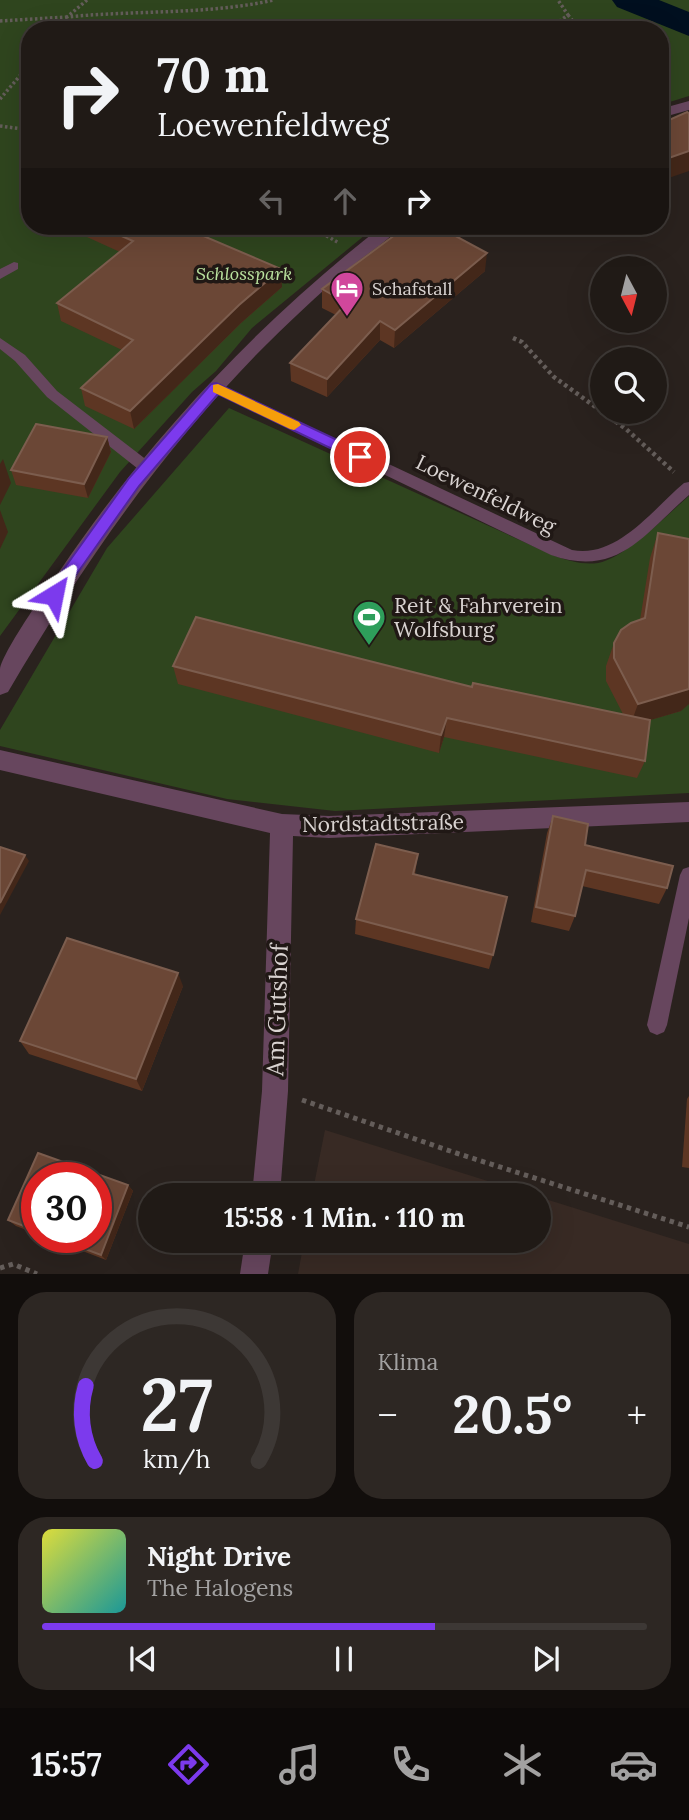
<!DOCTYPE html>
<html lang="de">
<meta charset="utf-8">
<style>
:root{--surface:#201a16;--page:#2d2723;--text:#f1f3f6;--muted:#a2a1a1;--line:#3d3835;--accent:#7c3aed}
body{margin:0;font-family:Lora,serif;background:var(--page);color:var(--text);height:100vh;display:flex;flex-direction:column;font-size:26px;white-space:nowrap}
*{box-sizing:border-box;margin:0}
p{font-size:23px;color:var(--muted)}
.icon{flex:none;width:38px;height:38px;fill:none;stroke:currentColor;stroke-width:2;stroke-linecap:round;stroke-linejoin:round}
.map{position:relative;height:1274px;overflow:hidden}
.side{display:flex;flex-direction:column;gap:18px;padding:18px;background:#120e0c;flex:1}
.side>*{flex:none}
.guide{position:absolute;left:21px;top:21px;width:648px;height:214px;border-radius:28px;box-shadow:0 7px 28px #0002,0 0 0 2px var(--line);background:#201a16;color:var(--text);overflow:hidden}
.needle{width:46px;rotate:173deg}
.controls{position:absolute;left:590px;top:256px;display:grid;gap:14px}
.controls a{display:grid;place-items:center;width:77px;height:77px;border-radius:50%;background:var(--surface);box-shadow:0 7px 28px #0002,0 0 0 2px var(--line);font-size:35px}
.speed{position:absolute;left:21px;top:1162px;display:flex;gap:14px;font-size:35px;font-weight:700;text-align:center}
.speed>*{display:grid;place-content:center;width:91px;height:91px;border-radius:50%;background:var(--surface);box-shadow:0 7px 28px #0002,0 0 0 2px var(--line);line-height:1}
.speed .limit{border:10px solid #d22;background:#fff;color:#111}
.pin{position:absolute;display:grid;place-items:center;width:60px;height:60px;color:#fff;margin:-30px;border:4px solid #fff;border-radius:50%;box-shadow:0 2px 7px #0007}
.me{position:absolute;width:77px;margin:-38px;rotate:35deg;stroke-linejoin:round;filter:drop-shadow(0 0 5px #0008)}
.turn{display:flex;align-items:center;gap:24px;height:147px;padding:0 21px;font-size:32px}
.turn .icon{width:91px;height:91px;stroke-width:2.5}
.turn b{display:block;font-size:49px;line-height:60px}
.lanes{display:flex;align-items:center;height:66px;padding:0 21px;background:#0003;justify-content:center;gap:35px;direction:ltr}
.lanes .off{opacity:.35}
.big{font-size:52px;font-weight:800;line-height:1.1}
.side .widget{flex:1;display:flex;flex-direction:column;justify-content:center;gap:10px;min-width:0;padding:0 24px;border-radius:28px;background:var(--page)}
.side .dial{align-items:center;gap:0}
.dial svg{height:182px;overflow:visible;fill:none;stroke:var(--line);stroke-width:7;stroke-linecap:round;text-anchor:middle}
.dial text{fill:var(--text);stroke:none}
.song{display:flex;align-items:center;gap:21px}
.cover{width:84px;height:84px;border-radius:10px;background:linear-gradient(135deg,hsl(60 70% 55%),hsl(180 70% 35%))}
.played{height:7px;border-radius:4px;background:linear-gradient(90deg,var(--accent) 65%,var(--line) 65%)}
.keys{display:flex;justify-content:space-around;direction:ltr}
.heat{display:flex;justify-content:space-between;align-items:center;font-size:38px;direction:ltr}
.side .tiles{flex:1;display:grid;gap:18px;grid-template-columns:1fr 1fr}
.widget:last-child{grid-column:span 2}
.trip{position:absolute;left:138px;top:1183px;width:413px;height:70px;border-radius:35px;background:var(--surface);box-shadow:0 7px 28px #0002,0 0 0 2px var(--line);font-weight:800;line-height:70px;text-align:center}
.menu{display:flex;height:112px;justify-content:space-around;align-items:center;background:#0d0a09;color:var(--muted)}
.menu .icon{width:49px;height:49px}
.menu .selected{color:var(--accent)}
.menu b{font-size:32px;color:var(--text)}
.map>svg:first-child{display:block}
.built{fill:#382a24}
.green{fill:#2f451e}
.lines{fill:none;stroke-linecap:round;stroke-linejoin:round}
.river{fill:#000f1f;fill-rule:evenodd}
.path-far2{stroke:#645d5a;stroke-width:3.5;stroke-dasharray:2.5 2.5;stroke-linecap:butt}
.path-far1{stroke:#645d5a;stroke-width:4.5;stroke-dasharray:3.5 3.5;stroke-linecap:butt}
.path{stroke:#645d5a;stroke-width:5;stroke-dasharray:4.5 4.5;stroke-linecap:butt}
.lane{fill:#67465e;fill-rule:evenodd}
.street{fill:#67465e;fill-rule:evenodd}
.wall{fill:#5d3623}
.shaded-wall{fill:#432719}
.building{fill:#6b4736;stroke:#7c5d4e;stroke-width:2}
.route{fill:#7c3aed;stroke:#51269a;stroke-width:2}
.slow{fill:#f59e0b}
.labels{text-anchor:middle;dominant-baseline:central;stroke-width:7;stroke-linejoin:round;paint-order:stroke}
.far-park-label{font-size:18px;font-style:italic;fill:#bae29f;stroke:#201815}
.far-poi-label{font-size:18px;fill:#d9d3d1;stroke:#201815;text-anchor:start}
.street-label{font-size:21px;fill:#d9d3d1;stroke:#201815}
.poi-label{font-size:21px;fill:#d9d3d1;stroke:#201815;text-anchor:start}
.near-street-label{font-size:24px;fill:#d9d3d1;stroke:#201815}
</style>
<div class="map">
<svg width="689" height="1274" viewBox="0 0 689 1274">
<rect width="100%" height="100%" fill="#2a221e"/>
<g class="built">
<polygon points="325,1130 532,1195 312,1195"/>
<polygon points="539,1197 689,1244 689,1274 298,1274 304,1241 539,1241"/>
</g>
<g class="green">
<polygon points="0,0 689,0 689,96 660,105 660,30 30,30 30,226 376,226 252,328 216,371 192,392 120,472 0,636"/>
<path d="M229,408L555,556C570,561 582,565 598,563C625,558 667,515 689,496V793L335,811L227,799L0,746V730L107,548Z"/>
</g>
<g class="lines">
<polygon class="river" points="612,0 659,0 689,12 689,36 617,7"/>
<g class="path-far2">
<path d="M87,0L67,17C136,10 207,15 274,0"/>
<polyline points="568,15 580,30"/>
<polyline points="0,21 67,17"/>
<polyline points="57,30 66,18"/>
<polyline points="547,30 568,15 558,0"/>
<polyline points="0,99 30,64"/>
<polyline points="0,126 30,130"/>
<polyline points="309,226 339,243"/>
<polyline points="46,230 51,226"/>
</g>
<polyline class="path-far1" points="513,338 522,342 554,377 626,429 674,472"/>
<g class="path">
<polyline points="302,1100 456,1153 689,1227"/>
<polyline points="0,1268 13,1264 37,1274"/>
</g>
<g class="lane">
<polygon points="14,262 18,263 18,269 0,279 0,269"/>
<polygon points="0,338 25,355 57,391 152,464 154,468 152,472 142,472 47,397 15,361 0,349"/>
<path d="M216,383L572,550C617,559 653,509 684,483L689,482V495C643,535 618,578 551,555L211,391V385Z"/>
<polygon points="689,867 689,918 667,1025 664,1032 657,1035 650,1032 647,1025 680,875 683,869"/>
</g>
<g class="street">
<polygon points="689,101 689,110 660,118 660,109"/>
<path d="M382,226H400C388,242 366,254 351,267C318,294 287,324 257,354C157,457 80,569 8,692L0,695C0,687 0,677 0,669C3,651 48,587 61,569C150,438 257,324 382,226Z"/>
<polygon points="0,750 282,814 329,816 689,802 689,822 329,838 293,836 288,1091 280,1195 252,1195 262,1091 270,833 0,770"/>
<polygon points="245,1241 273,1241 268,1274 240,1274"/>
</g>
</g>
<g class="wall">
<polygon points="65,226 180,226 282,287 241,323 134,429 85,406 81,388 122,350 61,321 57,303 120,252 65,227"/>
<polygon points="460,238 485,271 394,348 380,340 327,397 291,381 290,363 336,315 322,308 322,289"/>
<polygon points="107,437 111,452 88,498 16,485 11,470"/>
<polygon points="658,533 681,711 650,720 645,761 637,778 444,737 439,753 178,684 173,666 472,687 623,714 606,681 606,666 614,643 640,620 650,558"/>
<polygon points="553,816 585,845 667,888 659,904 582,886 575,916 569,931 531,922 547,833"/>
<polygon points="418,854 415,874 493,955 489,969 355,934 356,919"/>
<polygon points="183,986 142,1091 29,1054 20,1041"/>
<polygon points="689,1096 689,1168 682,1167 687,1099"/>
<polygon points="38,1153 128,1185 133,1191 106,1260 46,1237 96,1237 96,1178 37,1178 37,1234 16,1226 8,1220"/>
</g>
<g class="shaded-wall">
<polygon points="689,151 689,171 660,181 660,161"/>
<polygon points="453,226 476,226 445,250 446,231"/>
<polygon points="487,253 485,271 394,348 395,330"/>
<polygon points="281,269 282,287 241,323 134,429 130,411 239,305"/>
<polygon points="380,321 380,340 327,397 327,379"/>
<polygon points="107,437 111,452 88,498 84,484"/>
<polygon points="3,459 11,483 0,505 0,464"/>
<polygon points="0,510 8,532 0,549"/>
<polygon points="689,689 689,704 681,711 630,726 638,704"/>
<polygon points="447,718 444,737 439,753 441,735"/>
<polygon points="25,855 29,861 0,915 0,903"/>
<polygon points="178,973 183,986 142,1091 136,1079"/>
<polygon points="128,1185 133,1191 106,1260 101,1255"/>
</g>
<g class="building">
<polygon points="687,112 689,113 689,151 660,161 660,124"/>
<polygon points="99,226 180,226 281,269 239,305 130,411 81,388 133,340 57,303 133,241"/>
<polygon points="407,226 453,226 446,231 487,253 395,330 380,321 327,379 290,363 347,303 322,289"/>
<polygon points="36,424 107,437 84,484 11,470"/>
<polygon points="658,533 689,539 689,689 638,704 614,658 614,643 621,630 631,623 645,618"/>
<polygon points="196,617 472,687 473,683 650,720 645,761 447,718 441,735 173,666"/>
<polygon points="553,816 588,824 585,845 673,866 667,888 586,870 575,916 536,907"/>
<polygon points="376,844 418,854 413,874 507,897 493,955 356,919"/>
<polygon points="0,847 25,855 0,903"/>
<polygon points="67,938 178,973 136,1079 20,1041"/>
<polygon points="38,1153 128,1185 101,1255 53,1237 96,1237 96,1178 37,1178 37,1231 8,1220"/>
</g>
<polygon class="route" points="216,383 365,453 367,457 360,462 355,460 218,394 139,486 59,599 48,599 46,595 48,591 129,478 211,384"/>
<polygon class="slow" points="218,384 299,422 301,425 294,430 290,429 213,392 213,385"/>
<defs>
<symbol id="hotel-pin" viewBox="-11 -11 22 30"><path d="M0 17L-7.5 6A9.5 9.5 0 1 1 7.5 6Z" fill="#d1479c" stroke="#201815"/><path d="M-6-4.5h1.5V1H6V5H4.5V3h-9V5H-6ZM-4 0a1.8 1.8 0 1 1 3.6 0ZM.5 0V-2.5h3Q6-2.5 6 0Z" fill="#fff"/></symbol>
<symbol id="stadium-pin" viewBox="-11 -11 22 30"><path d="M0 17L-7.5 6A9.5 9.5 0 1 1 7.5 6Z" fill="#2e9e5b" stroke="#201815"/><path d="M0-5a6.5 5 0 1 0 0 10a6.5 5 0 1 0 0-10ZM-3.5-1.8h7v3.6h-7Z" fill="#fff"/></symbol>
</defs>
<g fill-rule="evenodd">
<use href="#hotel-pin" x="328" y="269" width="38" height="52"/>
<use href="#stadium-pin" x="350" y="598" width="38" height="52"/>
</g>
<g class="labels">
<g class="far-park-label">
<text x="244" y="273">Schlosspark</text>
</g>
<g class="far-poi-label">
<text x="372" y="288">Schafstall</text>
</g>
<g class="street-label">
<text transform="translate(486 494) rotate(26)">Loewenfeldweg</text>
<text transform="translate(383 823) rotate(-1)">Nordstadtstraße</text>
</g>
<g class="poi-label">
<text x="394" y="605">Reit &amp; Fahrverein<tspan x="394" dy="24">Wolfsburg</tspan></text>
</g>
<g class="near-street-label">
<text transform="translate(277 1010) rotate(-88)">Am Gutshof</text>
</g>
</g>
</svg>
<div class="controls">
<a><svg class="needle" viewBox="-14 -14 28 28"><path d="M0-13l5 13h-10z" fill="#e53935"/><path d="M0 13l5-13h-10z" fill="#a2a1a1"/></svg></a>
<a><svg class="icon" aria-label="search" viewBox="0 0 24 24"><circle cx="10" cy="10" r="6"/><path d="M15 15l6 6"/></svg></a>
</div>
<div class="speed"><div class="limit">30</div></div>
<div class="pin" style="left:360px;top:457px;background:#d93025"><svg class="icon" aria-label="arrive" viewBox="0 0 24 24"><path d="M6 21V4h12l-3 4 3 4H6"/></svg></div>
<svg class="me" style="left:54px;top:595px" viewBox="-20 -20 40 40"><path d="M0-17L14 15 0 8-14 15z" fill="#7c3aed" stroke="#fff" stroke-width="4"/></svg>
<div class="trip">15:58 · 1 Min. · 110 m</div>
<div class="guide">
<div class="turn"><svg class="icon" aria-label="right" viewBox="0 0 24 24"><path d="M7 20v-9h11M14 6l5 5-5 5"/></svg><div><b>70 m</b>Loewenfeldweg</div></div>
<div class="lanes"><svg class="icon off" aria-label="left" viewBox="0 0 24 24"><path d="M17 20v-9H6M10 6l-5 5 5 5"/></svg><svg class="icon off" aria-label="ahead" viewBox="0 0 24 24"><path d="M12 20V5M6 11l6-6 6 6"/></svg><svg class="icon" aria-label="right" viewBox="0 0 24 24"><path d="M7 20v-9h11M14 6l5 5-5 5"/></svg></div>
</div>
</div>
<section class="side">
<div class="tiles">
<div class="widget dial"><svg viewBox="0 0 100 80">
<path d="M14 69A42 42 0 1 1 86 69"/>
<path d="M14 69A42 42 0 0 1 10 36" stroke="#7c3aed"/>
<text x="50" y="56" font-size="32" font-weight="700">27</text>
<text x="50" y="72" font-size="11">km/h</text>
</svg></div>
<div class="widget"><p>Klima</p>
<div class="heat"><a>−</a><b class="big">20.5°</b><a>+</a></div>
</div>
<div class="widget">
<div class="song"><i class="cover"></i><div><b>Night Drive</b><p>The Halogens</p></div></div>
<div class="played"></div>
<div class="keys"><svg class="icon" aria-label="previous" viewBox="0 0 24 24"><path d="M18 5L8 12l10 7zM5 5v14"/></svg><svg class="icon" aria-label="pause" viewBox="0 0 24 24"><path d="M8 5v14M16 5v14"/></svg><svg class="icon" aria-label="next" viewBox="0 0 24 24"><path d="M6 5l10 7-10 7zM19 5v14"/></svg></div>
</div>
</div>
</section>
<nav class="menu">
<b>15:57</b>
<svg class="icon selected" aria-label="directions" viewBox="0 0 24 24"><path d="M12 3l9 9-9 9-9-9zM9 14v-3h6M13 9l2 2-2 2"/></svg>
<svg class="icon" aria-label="music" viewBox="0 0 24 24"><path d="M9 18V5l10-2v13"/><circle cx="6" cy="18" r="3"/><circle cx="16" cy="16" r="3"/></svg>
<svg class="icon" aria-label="phone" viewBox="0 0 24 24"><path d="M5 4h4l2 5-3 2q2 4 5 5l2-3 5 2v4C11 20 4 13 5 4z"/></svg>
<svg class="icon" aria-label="climate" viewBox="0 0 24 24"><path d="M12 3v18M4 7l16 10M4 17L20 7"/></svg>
<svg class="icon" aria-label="car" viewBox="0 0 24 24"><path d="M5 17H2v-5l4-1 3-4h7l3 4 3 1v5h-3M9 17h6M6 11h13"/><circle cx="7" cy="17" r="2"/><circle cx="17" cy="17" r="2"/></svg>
</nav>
